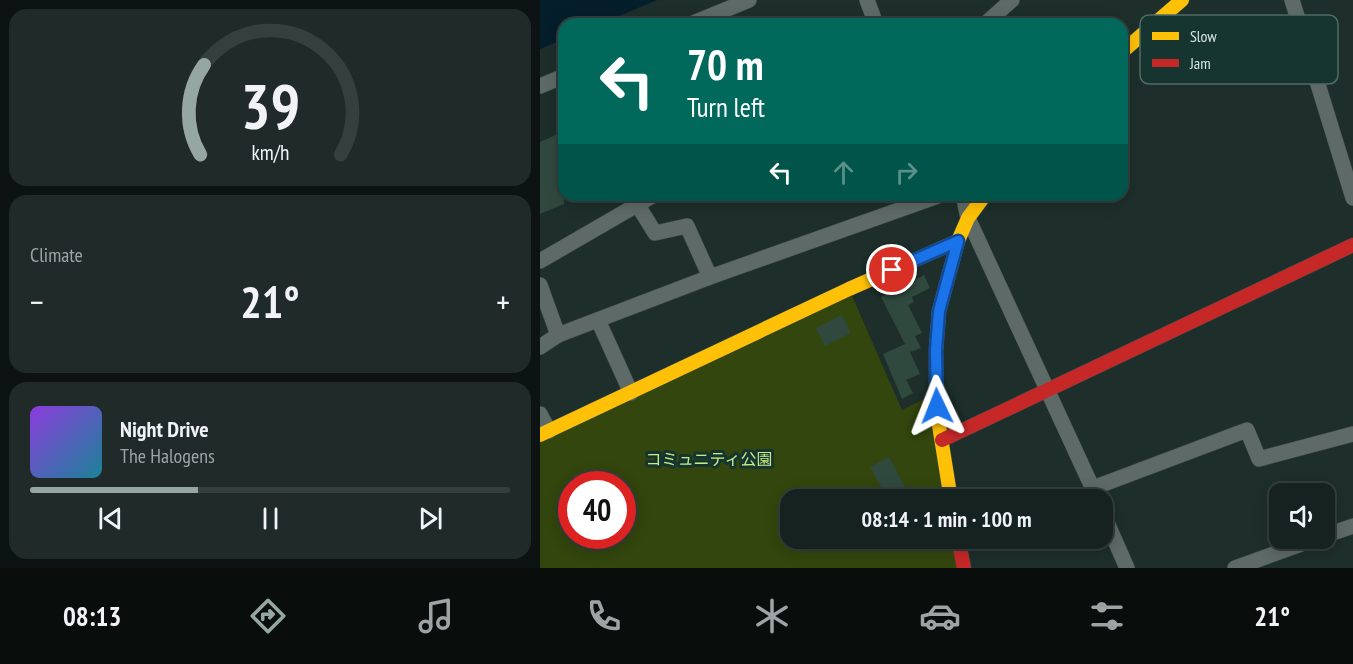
<!DOCTYPE html>
<meta charset="utf-8">
<style>
:root{--surface:#162220;--page:#1f2a29;--text:#f1f3f6;--muted:#9ea4a5;--line:#353f3e;--accent:#96a7a3}
body{margin:0;font-family:"PT Sans Narrow","Noto Sans JP",sans-serif;background:var(--page);color:var(--text);height:100vh;display:flex;flex-direction:column;font-size:22px;white-space:nowrap}
*{box-sizing:border-box;margin:0}
p{font-size:20px;color:var(--muted)}
.icon{flex:none;width:33px;height:33px;fill:none;stroke:currentColor;stroke-width:2;stroke-linecap:round;stroke-linejoin:round}
.map{position:relative;flex:1;overflow:hidden}
.drawer{display:flex;flex-direction:column;gap:9px;padding:9px;background:#0c1312;width:540px}
.drawer>*{flex:none}
.guide{position:absolute;left:18px;top:18px;width:570px;height:183px;border-radius:18px;box-shadow:0 3px 15px #0003,0 0 0 2px var(--line);background:#00695c;color:#fff;overflow:hidden}
.fabs{position:absolute;left:729px;top:483px;display:grid;gap:12px}
.fabs a{display:grid;place-items:center;width:66px;height:66px;border-radius:12px;background:var(--surface);box-shadow:0 3px 15px #0003,0 0 0 2px var(--line);font-size:30px}
.speed{position:absolute;left:18px;top:471px;display:flex;gap:12px;font-size:30px;font-weight:700;text-align:center}
.speed>*{display:grid;place-content:center;width:78px;height:78px;border-radius:50%;background:var(--surface);box-shadow:0 3px 15px #0003,0 0 0 2px var(--line);line-height:1}
.speed .limit{border:9px solid #d22;background:#fff;color:#111}
.pin{position:absolute;display:grid;place-items:center;width:51px;height:51px;color:#fff;margin:-26px;border:3px solid #fff;border-radius:50%;box-shadow:0 2px 6px #0007}
.me{position:absolute;width:66px;margin:-33px;rotate:358deg;stroke-linejoin:round;filter:drop-shadow(0 0 4px #0008)}
.turn{display:flex;align-items:center;gap:21px;height:126px;padding:0 30px;font-size:27px}
.turn .icon{width:78px;height:78px;stroke-width:2.5}
.turn b{display:block;font-size:42px;line-height:51px}
.lanes{display:flex;align-items:center;height:57px;padding:0 30px;background:#0003;justify-content:center;gap:30px;direction:ltr}
.lanes .off{opacity:.35}
.big{font-size:45px;font-weight:600;line-height:1.1}
.drawer .widget{flex:1;display:flex;flex-direction:column;justify-content:center;gap:9px;min-width:0;padding:0 21px;border-radius:18px;background:var(--page)}
.drawer .dial{align-items:center;gap:0}
.dial svg{height:156px;overflow:visible;fill:none;stroke:var(--line);stroke-width:7;stroke-linecap:round;text-anchor:middle}
.dial text{fill:var(--text);stroke:none}
.song{display:flex;align-items:center;gap:18px}
.cover{width:72px;height:72px;border-radius:9px;background:linear-gradient(135deg,hsl(270 70% 55%),hsl(190 70% 35%))}
.played{height:6px;border-radius:3px;background:linear-gradient(90deg,var(--accent) 35%,var(--line) 35%)}
.keys{display:flex;justify-content:space-around;direction:ltr}
.heat{display:flex;justify-content:space-between;align-items:center;font-size:33px;direction:ltr}
.trip{position:absolute;left:240px;top:489px;width:333px;height:60px;border-radius:18px;background:var(--surface);box-shadow:0 3px 15px #0003,0 0 0 2px var(--line);font-weight:600;line-height:60px;text-align:center}
.menu{display:flex;height:96px;justify-content:space-around;align-items:center;background:#090e0d;color:var(--muted)}
.menu .icon{width:42px;height:42px}
.menu .current{color:var(--accent)}
.menu b{font-size:27px;color:var(--text)}
main{display:flex;flex:1;min-height:0}
.map>svg:first-child{display:block}
.green{fill:#33460d;fill-rule:evenodd}
.water{fill:#051e2b}
.building{fill:#30493f}
.lines{fill:none;stroke-linecap:round;stroke-linejoin:round}
.street-casing{stroke:#3d4c49;stroke-width:16}
.slow-casing{stroke:#3d4c49;stroke-width:15}
.jam-casing{stroke:#3d4c49;stroke-width:15}
.street{stroke:#5e6a67;stroke-width:15}
.slow{stroke:#ffc107;stroke-width:14}
.jam{stroke:#c62828;stroke-width:14}
.route-casing{stroke:#114b97;stroke-width:15}
.route{stroke:#1a73e8;stroke-width:10}
.labels{text-anchor:middle;dominant-baseline:central;stroke-width:6;stroke-linejoin:round;paint-order:stroke}
.park-label{font-size:16px;fill:#c5eb81;stroke:#163530}
.key{fill:#163530;stroke:#506b66;stroke-width:1.5}
.key-label{font-size:16px;fill:#d7e8e4}
</style>
<main>
<section class="drawer">
<div class="widget dial"><svg viewBox="0 0 100 80">
<path d="M14 69A42 42 0 1 1 86 69"/>
<path d="M14 69A42 42 0 0 1 16 23" stroke="#96a7a3"/>
<text x="50" y="56" font-size="32" font-weight="700">39</text>
<text x="50" y="72" font-size="11">km/h</text>
</svg></div>
<div class="widget"><p>Climate</p>
<div class="heat"><a>−</a><b class="big">21°</b><a>+</a></div>
</div>
<div class="widget">
<div class="song"><i class="cover"></i><div><b>Night Drive</b><p>The Halogens</p></div></div>
<div class="played"></div>
<div class="keys"><svg class="icon" aria-label="previous" viewBox="0 0 24 24"><path d="M18 5L8 12l10 7zM5 5v14"/></svg><svg class="icon" aria-label="pause" viewBox="0 0 24 24"><path d="M8 5v14M16 5v14"/></svg><svg class="icon" aria-label="next" viewBox="0 0 24 24"><path d="M6 5l10 7-10 7zM19 5v14"/></svg></div>
</div>
</section>
<div class="map">
<svg width="813" height="568" viewBox="0 0 813 568">
<rect width="100%" height="100%" fill="#1d2e2b"/>
<path class="green" d="M309,289L362,410L396,393L411,499L250,500V538L417,539L422,568H0V435ZM32,484H82V536H32Z"/>
<polygon class="water" points="0,0 117,0 60,24 24,24 24,39 0,49"/>
<g class="building">
<polygon points="18,134 24,148 24,204 0,214 0,142"/>
<polygon points="384,275 390,288 372,297 374,302 368,305 382,333 375,336 381,348 370,352 380,374 366,380 373,393 362,399 343,354 365,344 341,297"/>
<polygon points="302,315 311,333 285,346 276,328"/>
<polygon points="349,457 372,500 349,500 330,467"/>
</g>
<g class="lines">
<defs>
<g id="street">
<polyline points="327,0 336,24"/>
<polyline points="752,0 813,198"/>
<polyline points="151,24 209,0"/>
<polyline points="445,24 472,0"/>
<polyline points="0,86 24,76"/>
<polyline points="423,195 428,218 558,500"/>
<polyline points="97,204 115,233 147,226 170,277"/>
<polyline points="0,261 114,195"/>
<polyline points="0,285 18,335 0,347"/>
<polyline points="58,320 91,393"/>
<polyline points="18,335 170,277 401,195"/>
<polyline points="0,414 9,431"/>
<polyline points="553,488 707,430 719,459 813,434"/>
<polyline points="562,511 587,568"/>
<polyline points="784,536 813,526"/>
<polyline points="695,568 778,538"/>
</g>
<g id="slow">
<polyline points="582,52 642,0"/>
<polyline points="0,435 309,289 418,241"/>
<polyline points="411,500 398,419 396,393 396,350 399,311 418,241 428,218 445,195"/>
</g>
<g id="jam">
<polyline points="402,440 813,245"/>
<polyline points="418,538 424,568"/>
</g>
</defs>
<use href="#street" class="street-casing"/>
<use href="#slow" class="slow-casing"/>
<use href="#jam" class="jam-casing"/>
<use href="#street" class="street"/>
<use href="#slow" class="slow"/>
<use href="#jam" class="jam"/>
</g>
<g class="lines">
<defs>
<polyline id="route" points="352,270 418,241 399,311 396,350 397,406"/>
</defs>
<use href="#route" class="route-casing"/>
<use href="#route" class="route"/>
</g>
<g class="labels">
<g class="park-label">
<text x="169" y="459">コミュニティ公園</text>
</g>
</g>
<rect x="600" y="15" width="198" height="69" rx="9" class="key"/>
<rect x="612" y="32" width="27" height="8" fill="#ffc107"/>
<rect x="612" y="59" width="27" height="8" fill="#c62828"/>
<g class="key-label">
<text x="650" y="42">Slow</text>
<text x="650" y="69">Jam</text>
</g>
</svg>
<div class="fabs">
<a><svg class="icon" aria-label="sound" viewBox="0 0 24 24"><path d="M4 9h4l5-4v14l-5-4H4zM17 9q2 3 0 6"/></svg></a>
</div>
<div class="speed"><div class="limit">40</div></div>
<div class="pin" style="left:352px;top:270px;background:#d93025"><svg class="icon" aria-label="arrive" viewBox="0 0 24 24"><path d="M6 21V4h12l-3 4 3 4H6"/></svg></div>
<svg class="me" style="left:397px;top:406px" viewBox="-20 -20 40 40"><path d="M0-17L14 15 0 8-14 15z" fill="#1a73e8" stroke="#fff" stroke-width="4"/></svg>
<div class="trip">08:14 · 1 min · 100 m</div>
<div class="guide">
<div class="turn"><svg class="icon" aria-label="left" viewBox="0 0 24 24"><path d="M17 20v-9H6M10 6l-5 5 5 5"/></svg><div><b>70 m</b>Turn left</div></div>
<div class="lanes"><svg class="icon" aria-label="left" viewBox="0 0 24 24"><path d="M17 20v-9H6M10 6l-5 5 5 5"/></svg><svg class="icon off" aria-label="ahead" viewBox="0 0 24 24"><path d="M12 20V5M6 11l6-6 6 6"/></svg><svg class="icon off" aria-label="right" viewBox="0 0 24 24"><path d="M7 20v-9h11M14 6l5 5-5 5"/></svg></div>
</div>
</div>
</main>
<nav class="menu">
<b>08:13</b>
<svg class="icon current" aria-label="directions" viewBox="0 0 24 24"><path d="M12 3l9 9-9 9-9-9zM9 14v-3h6M13 9l2 2-2 2"/></svg>
<svg class="icon" aria-label="music" viewBox="0 0 24 24"><path d="M9 18V5l10-2v13"/><circle cx="6" cy="18" r="3"/><circle cx="16" cy="16" r="3"/></svg>
<svg class="icon" aria-label="phone" viewBox="0 0 24 24"><path d="M5 4h4l2 5-3 2q2 4 5 5l2-3 5 2v4C11 20 4 13 5 4z"/></svg>
<svg class="icon" aria-label="climate" viewBox="0 0 24 24"><path d="M12 3v18M4 7l16 10M4 17L20 7"/></svg>
<svg class="icon" aria-label="car" viewBox="0 0 24 24"><path d="M5 17H2v-5l4-1 3-4h7l3 4 3 1v5h-3M9 17h6M6 11h13"/><circle cx="7" cy="17" r="2"/><circle cx="17" cy="17" r="2"/></svg>
<svg class="icon" aria-label="filters" viewBox="0 0 24 24"><path d="M4 7h16M4 17h16"/><circle cx="9" cy="7" r="2"/><circle cx="15" cy="17" r="2"/></svg>
<b>21°</b>
</nav>
